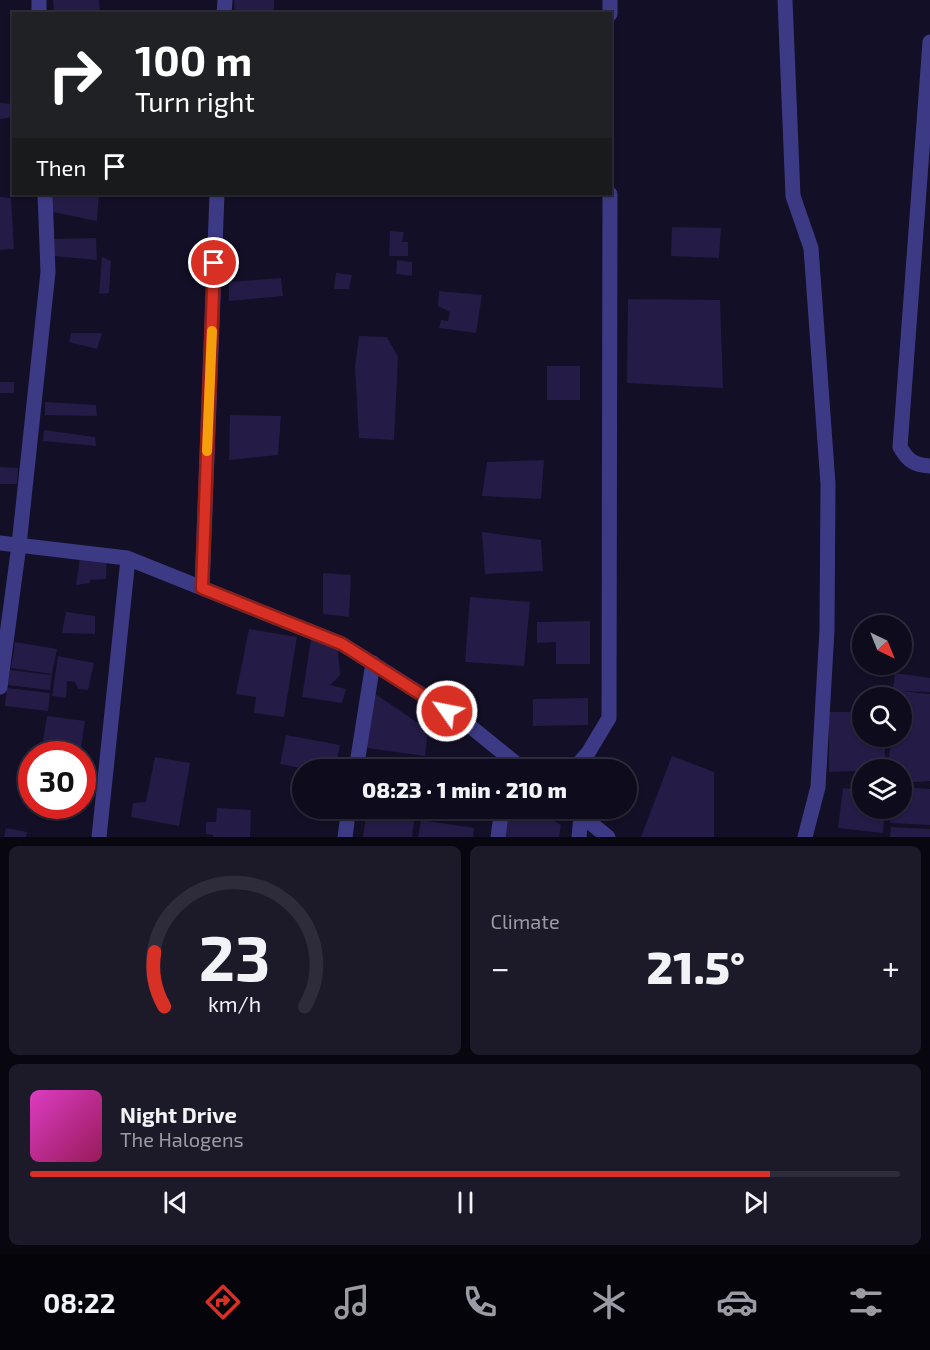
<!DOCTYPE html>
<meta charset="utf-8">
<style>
:root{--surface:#0e0b1c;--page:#1c1929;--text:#f1f3f6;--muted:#9b9ba3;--line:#2e2b3b;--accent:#d93025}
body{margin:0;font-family:"Exo 2",sans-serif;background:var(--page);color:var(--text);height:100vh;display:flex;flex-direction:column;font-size:22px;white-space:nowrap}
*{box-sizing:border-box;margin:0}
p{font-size:20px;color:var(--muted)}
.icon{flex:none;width:33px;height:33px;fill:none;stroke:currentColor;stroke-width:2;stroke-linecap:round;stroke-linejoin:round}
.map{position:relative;height:837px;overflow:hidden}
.drawer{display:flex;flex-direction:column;gap:9px;padding:9px;background:#08060f;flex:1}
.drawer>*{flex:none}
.guide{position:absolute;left:12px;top:12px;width:600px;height:183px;border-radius:0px;box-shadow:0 2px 4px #0004,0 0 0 2px var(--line);background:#202124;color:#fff;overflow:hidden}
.needle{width:39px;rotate:137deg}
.buttons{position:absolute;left:852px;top:615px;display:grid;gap:12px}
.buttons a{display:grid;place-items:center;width:60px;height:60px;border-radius:50%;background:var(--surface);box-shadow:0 2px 4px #0004,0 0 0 2px var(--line);font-size:30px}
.speed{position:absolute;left:18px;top:741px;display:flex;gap:12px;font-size:30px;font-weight:700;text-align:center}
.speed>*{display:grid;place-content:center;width:78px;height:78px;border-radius:50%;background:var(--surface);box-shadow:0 2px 4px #0004,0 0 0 2px var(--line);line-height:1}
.speed .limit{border:9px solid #d22;background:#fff;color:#111}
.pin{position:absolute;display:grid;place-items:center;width:51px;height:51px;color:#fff;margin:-26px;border:3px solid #fff;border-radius:50%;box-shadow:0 2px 6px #0007}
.me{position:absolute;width:66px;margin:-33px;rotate:303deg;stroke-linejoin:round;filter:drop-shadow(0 0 4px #0008)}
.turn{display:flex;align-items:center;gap:21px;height:126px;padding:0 24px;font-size:27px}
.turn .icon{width:78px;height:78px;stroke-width:2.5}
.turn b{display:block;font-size:42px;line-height:51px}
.then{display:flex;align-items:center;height:57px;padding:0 24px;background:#0003;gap:12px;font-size:22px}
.big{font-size:45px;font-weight:800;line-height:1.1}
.drawer .widget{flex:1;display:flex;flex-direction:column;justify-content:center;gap:9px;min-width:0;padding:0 21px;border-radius:9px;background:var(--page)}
.drawer .dial{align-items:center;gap:0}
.dial svg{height:156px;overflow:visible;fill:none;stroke:var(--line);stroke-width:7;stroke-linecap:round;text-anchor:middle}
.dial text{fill:var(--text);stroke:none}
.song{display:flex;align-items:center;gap:18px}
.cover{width:72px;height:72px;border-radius:9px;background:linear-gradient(135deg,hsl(310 70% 55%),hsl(330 70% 35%))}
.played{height:6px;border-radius:3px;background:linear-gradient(90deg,var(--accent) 85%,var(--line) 85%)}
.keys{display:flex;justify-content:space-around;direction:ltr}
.heat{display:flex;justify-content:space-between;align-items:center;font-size:33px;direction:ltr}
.drawer .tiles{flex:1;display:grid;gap:9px;grid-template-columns:1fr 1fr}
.widget:last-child{grid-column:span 2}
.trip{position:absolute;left:292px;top:759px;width:345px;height:60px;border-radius:30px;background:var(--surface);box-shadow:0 2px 4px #0004,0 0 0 2px var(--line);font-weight:800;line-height:60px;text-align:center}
.tabs{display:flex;height:96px;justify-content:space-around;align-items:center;background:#06040b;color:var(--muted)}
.tabs .icon{width:42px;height:42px}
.tabs .selected{color:var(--accent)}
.tabs b{font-size:27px;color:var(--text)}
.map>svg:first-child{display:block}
.building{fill:#241b47}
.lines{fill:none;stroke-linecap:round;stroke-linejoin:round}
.street{stroke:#3d3a85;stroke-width:15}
.route-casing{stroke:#8d1f18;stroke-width:15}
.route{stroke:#d93025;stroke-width:10}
.slow{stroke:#f59e0b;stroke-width:10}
</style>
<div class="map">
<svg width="930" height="837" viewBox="0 0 930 837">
<rect width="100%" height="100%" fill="#130f26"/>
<g class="building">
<polygon points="53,0 99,0 100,12 54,13"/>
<polygon points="234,0 274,0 274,14 235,14"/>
<polygon points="0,103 14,104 14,117 0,119"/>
<polygon points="53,194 99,194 97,221 53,212"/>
<polygon points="0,197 11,198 14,249 0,250"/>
<polygon points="672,227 721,228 719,258 671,256"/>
<polygon points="390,231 404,232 402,242 408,242 408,256 389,256"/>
<polygon points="96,238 97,260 54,256 53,239"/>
<polygon points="102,257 111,261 109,293 99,294"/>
<polygon points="397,260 412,262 412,276 396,274"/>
<polygon points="336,273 352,275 349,289 334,289"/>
<polygon points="281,278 283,296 229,301 229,282"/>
<polygon points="439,291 482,295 476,333 439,328 441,320 448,321 450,312 438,306"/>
<polygon points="628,299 720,300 723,388 627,383"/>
<polygon points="71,333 102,333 97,349 69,342"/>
<polygon points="359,336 387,337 398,357 394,440 359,438 355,367"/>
<rect x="547" y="366" width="33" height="34"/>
<rect x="0" y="382" width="14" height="11"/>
<polygon points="45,402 96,405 97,416 45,415"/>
<polygon points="230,415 281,416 278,455 229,460"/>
<polygon points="44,430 95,437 96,446 43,441"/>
<polygon points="544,460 541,499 482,496 487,462"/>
<polygon points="0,467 18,468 17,484 0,484"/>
<polygon points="482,532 541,540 543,571 485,574"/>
<polygon points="107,551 106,579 90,580 90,583 76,585 80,558"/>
<polygon points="323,573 351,575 349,617 323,614"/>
<polygon points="470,597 530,602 524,666 465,662"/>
<polygon points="66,612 95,616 95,634 62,633"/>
<polygon points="590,621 590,664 556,664 556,642 537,643 537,622"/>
<polygon points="249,629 297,637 284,717 254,713 256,697 236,694"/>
<polygon points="311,640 338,650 340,675 330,685 346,689 342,703 302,697"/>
<polygon points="15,642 57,649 52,674 11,668"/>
<polygon points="58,656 94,663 88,690 78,689 75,682 67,681 66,698 52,696"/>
<polygon points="10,670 52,675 50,690 8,685"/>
<polygon points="895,673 930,678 930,692 899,691 930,694 930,781 902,783 902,770 887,770 892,736 902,736 902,698 892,698"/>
<polygon points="7,688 50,693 48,711 5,706"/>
<polygon points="374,693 428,730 425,756 367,748"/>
<polygon points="588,698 588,725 533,726 533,699"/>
<polygon points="829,712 862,712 862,736 885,736 885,770 829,772"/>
<polygon points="47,716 85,721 80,754 41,754"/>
<polygon points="286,735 340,745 335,770 311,770 280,764"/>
<polygon points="672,756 714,772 714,837 641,837"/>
<polygon points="155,757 190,763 179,826 131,817 133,803 146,802"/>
<polygon points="902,787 930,789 930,825 890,823 891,808 902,808"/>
<polygon points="843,788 862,790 862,808 885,808 883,833 838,828"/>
<polygon points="217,808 251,810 250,837 213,837 213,835 206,834 206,822 216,822"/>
<polygon points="367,808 415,815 412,837 363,837"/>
<polygon points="507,808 535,808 561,825 559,837 501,837"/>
<polygon points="421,820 474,828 473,837 418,837"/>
<polygon points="891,827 930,829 930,837 890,837"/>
<polygon points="6,828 27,832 26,837 4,837"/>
</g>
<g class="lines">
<g class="street">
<polyline points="39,0 39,14"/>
<polyline points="785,0 793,196 811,248 828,484 827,630 818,787 805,837"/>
<polyline points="224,14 225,0"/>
<polyline points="610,14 610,0"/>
<path d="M930,42L900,447C908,461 914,465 930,466"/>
<polyline points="0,543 127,558 342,644 465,722 524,770"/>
<polyline points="202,588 217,194"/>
<polyline points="0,687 19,545 48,272 45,194"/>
<polyline points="356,770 373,663"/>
<polyline points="573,770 588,753 609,718 610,194"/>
<polyline points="572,808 608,837"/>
<polyline points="99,837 128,559"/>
<polyline points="345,837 349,808"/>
<polyline points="498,837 502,808"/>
<polyline points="579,837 581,816"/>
</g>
</g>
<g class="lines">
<defs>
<polyline id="route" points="214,263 202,588 342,644 447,711"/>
</defs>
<use href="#route" class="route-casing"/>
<use href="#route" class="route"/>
<polyline class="slow" points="207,451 212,331"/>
</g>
</svg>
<div class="buttons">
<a><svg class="needle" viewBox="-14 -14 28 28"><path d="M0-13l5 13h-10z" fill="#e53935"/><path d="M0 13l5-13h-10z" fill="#9b9ba3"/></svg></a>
<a><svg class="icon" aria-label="search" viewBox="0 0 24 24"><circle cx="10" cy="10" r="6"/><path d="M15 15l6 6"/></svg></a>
<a><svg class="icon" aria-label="layers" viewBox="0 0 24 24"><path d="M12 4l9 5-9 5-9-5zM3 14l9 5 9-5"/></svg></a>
</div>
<div class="speed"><div class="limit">30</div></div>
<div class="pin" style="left:214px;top:263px;background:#d93025"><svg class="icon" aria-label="arrive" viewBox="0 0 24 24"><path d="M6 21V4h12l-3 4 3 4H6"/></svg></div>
<svg class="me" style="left:447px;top:711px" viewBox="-20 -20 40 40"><circle r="17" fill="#d93025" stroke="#fff" stroke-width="3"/><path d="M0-11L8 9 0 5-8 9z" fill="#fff"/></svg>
<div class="trip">08:23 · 1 min · 210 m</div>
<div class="guide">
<div class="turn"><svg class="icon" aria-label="right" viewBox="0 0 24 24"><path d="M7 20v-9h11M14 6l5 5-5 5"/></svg><div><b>100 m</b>Turn right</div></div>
<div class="then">Then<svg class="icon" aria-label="arrive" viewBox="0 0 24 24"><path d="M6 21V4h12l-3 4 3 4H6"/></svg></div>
</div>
</div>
<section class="drawer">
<div class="tiles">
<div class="widget dial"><svg viewBox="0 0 100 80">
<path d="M14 69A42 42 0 1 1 86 69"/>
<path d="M14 69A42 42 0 0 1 9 41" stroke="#d93025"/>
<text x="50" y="56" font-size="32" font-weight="700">23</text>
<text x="50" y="72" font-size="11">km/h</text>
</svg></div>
<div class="widget"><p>Climate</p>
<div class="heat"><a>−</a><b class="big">21.5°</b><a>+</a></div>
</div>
<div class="widget">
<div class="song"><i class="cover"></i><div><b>Night Drive</b><p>The Halogens</p></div></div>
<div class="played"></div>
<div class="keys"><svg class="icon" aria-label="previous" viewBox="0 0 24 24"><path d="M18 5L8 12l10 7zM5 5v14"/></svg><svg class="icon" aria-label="pause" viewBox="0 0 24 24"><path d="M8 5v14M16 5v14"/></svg><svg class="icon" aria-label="next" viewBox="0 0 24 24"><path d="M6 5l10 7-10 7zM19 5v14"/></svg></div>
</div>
</div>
</section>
<nav class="tabs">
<b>08:22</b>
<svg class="icon selected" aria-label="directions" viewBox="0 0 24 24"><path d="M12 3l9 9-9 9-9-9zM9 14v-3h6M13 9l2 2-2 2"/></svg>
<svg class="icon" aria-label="music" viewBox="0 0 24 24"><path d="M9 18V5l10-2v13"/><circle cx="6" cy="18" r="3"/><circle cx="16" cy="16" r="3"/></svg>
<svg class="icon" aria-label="phone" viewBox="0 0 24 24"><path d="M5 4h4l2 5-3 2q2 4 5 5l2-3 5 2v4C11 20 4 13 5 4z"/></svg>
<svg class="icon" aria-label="climate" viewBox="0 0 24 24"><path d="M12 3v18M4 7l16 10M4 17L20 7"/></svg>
<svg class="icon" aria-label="car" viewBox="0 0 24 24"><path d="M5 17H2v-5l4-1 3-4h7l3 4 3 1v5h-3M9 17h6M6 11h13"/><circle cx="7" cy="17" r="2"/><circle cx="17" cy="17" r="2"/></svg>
<svg class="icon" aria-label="filters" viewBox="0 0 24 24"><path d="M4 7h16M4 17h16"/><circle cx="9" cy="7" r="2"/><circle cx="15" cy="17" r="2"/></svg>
</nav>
